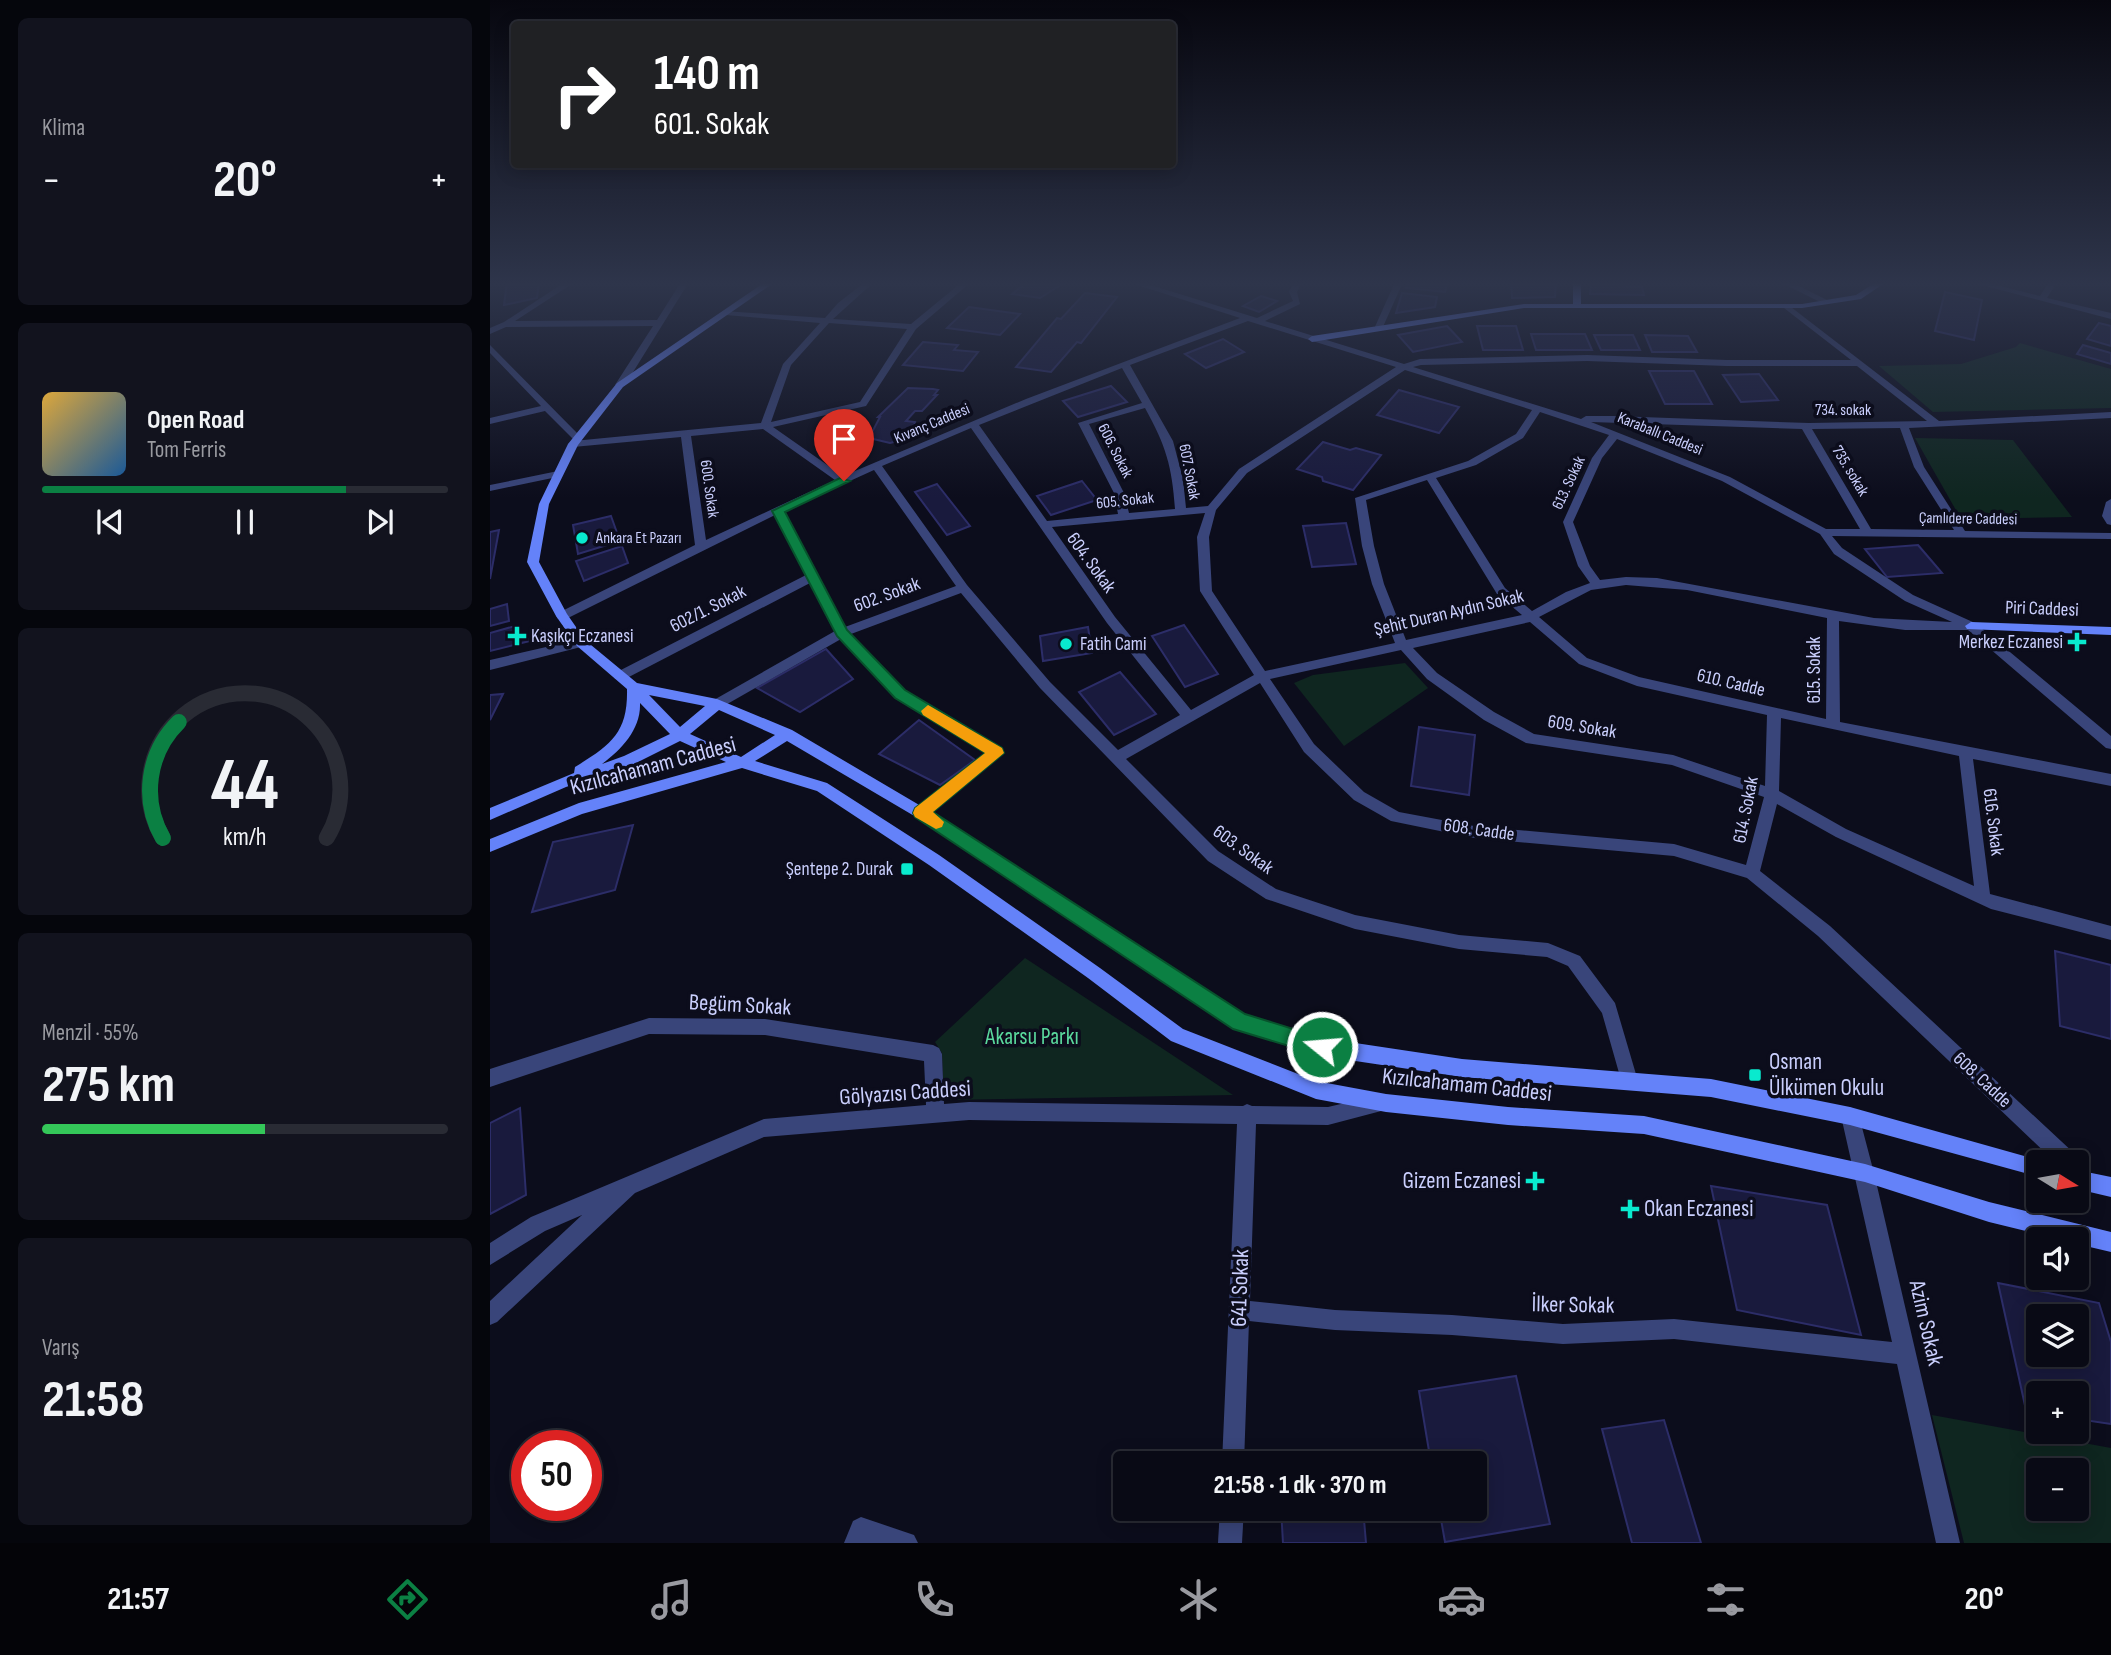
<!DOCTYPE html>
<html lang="tr">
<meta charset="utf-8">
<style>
:root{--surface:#090a15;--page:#12131e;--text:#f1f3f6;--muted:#999aa0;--line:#292b34;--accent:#0b8043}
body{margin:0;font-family:"Sofia Sans Condensed",sans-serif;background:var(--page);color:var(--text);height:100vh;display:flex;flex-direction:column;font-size:26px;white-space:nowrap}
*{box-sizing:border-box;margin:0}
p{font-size:23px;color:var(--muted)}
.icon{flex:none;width:38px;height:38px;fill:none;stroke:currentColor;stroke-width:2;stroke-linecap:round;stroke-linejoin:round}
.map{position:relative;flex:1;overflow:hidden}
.side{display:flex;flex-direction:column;gap:18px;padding:18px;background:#05060c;width:490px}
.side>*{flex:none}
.top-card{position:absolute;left:21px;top:21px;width:665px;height:147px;border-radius:7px;box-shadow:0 4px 18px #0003,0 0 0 2px var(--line);background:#202124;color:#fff;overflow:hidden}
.needle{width:46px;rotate:101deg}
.tools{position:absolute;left:1536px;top:1150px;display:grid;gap:14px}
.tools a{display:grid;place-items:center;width:63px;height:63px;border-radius:7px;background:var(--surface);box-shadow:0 4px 18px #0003,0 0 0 2px var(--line);font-size:35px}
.speed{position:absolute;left:21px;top:1430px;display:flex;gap:14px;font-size:35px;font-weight:700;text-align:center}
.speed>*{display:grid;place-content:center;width:91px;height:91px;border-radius:50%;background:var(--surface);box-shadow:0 4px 18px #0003,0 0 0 2px var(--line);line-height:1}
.speed .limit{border:10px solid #d22;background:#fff;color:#111}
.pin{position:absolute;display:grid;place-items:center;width:60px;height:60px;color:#fff;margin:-72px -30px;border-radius:50% 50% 50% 0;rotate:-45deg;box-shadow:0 0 7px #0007}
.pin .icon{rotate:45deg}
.me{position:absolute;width:77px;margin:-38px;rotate:287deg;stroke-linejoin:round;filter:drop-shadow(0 0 5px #0008)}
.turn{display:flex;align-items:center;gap:24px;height:147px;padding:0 28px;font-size:32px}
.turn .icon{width:91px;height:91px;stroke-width:2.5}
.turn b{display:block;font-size:49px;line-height:60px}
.big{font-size:52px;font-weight:700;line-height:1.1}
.side .tile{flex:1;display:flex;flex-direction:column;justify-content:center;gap:10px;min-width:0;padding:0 24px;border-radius:10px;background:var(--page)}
.side .dial{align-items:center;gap:0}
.dial svg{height:182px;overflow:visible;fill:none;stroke:var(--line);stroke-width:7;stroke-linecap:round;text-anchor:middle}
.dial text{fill:var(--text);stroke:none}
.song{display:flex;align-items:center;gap:21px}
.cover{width:84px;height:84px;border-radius:10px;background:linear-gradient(135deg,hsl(40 70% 55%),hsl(210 70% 35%))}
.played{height:7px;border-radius:4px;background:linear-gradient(90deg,var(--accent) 75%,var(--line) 75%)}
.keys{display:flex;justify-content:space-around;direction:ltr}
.heat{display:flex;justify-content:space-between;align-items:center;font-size:38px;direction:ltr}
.charge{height:10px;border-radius:5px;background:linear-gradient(90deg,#34c759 55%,var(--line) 0)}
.trip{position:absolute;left:623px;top:1451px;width:374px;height:70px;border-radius:7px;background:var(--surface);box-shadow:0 4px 18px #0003,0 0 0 2px var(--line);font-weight:700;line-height:70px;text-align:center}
.tabs{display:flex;height:112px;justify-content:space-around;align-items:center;background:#040408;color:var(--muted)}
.tabs .icon{width:49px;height:49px}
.tabs .selected{color:var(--accent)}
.tabs b{font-size:32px;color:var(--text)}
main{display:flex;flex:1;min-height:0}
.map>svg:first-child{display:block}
.green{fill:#0f2620;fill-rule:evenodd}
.building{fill:#191a3d;stroke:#2c2d68;stroke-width:2;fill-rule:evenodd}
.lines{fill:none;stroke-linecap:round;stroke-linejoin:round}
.street{fill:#39457a;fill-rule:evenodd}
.secondary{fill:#6482f9;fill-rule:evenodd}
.route{fill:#0b8043;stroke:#07532c;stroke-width:2}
.slow{fill:#f59e0b}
.poi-dot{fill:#09eace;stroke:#0c0d1c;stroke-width:2.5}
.labels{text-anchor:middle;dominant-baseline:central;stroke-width:7;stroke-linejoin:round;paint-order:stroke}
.far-street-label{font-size:16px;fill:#cacffd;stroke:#0c0d1c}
.far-poi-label{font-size:16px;fill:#cacffd;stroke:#0c0d1c;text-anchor:start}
.street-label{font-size:19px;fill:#cacffd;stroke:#0c0d1c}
.poi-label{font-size:19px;fill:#cacffd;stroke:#0c0d1c;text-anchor:start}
.near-street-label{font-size:23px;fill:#cacffd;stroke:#0c0d1c}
.near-park-label{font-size:23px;fill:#5ad99d;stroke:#0c0d1c}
.near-poi-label{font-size:23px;fill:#cacffd;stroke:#0c0d1c;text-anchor:start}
</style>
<main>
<section class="side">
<div class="tile"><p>Klima</p>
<div class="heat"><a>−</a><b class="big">20°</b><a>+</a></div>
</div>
<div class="tile">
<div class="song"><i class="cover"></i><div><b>Open Road</b><p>Tom Ferris</p></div></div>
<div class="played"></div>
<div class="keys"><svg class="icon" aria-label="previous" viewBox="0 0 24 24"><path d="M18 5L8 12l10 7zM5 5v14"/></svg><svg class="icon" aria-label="pause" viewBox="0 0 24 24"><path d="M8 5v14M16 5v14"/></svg><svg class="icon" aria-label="next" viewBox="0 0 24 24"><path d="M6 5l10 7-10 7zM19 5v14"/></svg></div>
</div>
<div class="tile dial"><svg viewBox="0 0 100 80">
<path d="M14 69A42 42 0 1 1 86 69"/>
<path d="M14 69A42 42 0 0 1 21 18" stroke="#0b8043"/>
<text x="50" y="56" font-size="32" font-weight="700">44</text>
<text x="50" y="72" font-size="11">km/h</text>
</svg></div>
<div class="tile"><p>Menzil · 55%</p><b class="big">275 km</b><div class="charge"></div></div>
<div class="tile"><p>Varış</p><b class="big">21:58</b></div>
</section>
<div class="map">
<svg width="1621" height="1543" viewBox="0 0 1621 1543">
<rect width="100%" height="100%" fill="#0c0d1c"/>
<g class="green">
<polygon points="1530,343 1621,369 1621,408 1443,412 1389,366 1471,364 1526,347"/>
<polygon points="1425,438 1523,440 1582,517 1471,519"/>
<polygon points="915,663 938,688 854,746 804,683 823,675"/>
<polygon points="535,958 743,1095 454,1100 452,1053 445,1042"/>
<path d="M1442,1415L1621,1448V1543H1474ZM1549,1470H1587V1508H1549Z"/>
</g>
<g class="building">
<polygon points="17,282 49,282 47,298 14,305"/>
<polygon points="537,282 575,282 550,298 522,294"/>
<polygon points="918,282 958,282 955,292 916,288"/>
<polygon points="1021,282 1066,282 1065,297 1022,298"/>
<polygon points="1101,283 1152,287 1154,295 1100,294"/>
<polygon points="1455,292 1492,300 1484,340 1445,331"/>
<polygon points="595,293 627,297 591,343 587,342 561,372 526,367 567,318 571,319"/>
<polygon points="912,293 947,297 945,307 906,313"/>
<polygon points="771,296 787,301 769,312 753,306"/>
<polygon points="479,307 530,314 510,335 457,328"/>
<polygon points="1609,323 1621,326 1621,346 1597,339"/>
<polygon points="957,326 972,342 923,352 908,335"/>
<polygon points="987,326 1026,326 1033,350 993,350"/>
<polygon points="1041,334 1095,334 1102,350 1046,350"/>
<polygon points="1104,335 1143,335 1150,350 1111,350"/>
<polygon points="1155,335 1198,336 1207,352 1162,352"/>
<polygon points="733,339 754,352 716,368 695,354"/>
<polygon points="433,342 468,345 464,350 488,352 473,371 413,365"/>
<polygon points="1593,345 1621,353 1621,364 1587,354"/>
<polygon points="1159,371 1204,371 1222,404 1175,404"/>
<polygon points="1269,374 1288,400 1251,402 1233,375"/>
<polygon points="621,386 637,402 588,417 573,401"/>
<polygon points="418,388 443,389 448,390 444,395 447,395 432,411 425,411 416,421 425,422 424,425 408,441 400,443 379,438 390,417 388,417"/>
<polygon points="909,390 969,407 949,433 887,415"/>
<polygon points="833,442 860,450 866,448 891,455 863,490 833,481 832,477 807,469"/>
<polygon points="592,481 607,500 561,515 547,496"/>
<polygon points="447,484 480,526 457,535 425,492"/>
<polygon points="121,516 130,541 88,554 83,525"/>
<polygon points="856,523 866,564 822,567 813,526"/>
<polygon points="9,530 0,579 0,532"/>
<polygon points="1428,545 1452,573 1397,577 1375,549"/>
<polygon points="132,546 138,563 94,581 86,561"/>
<polygon points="17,604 19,621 0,626 0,609"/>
<polygon points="694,625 728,674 695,687 662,636"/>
<polygon points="25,626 40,641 0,651 0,633"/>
<polygon points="598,627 602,653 553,661 550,636"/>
<polygon points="336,649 363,679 310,712 267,688"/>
<polygon points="630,672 666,714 624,735 589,692"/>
<polygon points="13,694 0,720 0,695"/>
<polygon points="429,720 485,760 450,785 389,754"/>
<polygon points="929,727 985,735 979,795 921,786"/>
<polygon points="143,825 125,890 42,912 63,842"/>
<polygon points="1565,951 1621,965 1621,1039 1570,1026"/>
<polygon points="30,1108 36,1195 0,1214 0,1123"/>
<polygon points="1221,1186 1337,1205 1371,1335 1247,1310"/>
<path d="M1508,1283L1609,1303L1621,1342V1424L1587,1419V1393H1549V1412L1536,1410ZM1549,1316H1587V1354H1549Z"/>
<polygon points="1026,1376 1060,1524 955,1542 949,1508 985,1508 985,1463 941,1463 929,1391"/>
<polygon points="1174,1420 1211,1543 1142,1543 1112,1429"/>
<polygon points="791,1508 873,1508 876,1543 793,1543"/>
</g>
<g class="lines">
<g class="street">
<polygon points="75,282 85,282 25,321 167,320 191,282 199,282 135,385 130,388 125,385 163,326 16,327 0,334 0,328 14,322"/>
<path d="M375,282H384L343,319L421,324L472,282H481L426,329L376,406L283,427L353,476L536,399L750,318L638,282H651L767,318L803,301L799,292L804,282H812L807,292L810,304L775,321L914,364L930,359L1097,355L1237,360H1361L1294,308L1293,306L1297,304L1449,421L1621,412V418L1419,428L1434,467L1475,531L1621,533V539L1342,536L1352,548L1423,595L1485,623L1621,736V749L1616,748L1478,630H1415L1349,621L1350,722L1621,774V786L1483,759L1500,894L1621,926V940L1501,909L1346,837L1287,804L1270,871L1340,926L1586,1155L1588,1162L1587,1165V1162H1565L1328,936L1257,878L1184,856L984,838L901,821L864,800L814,752L770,683L636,759L728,851L786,889L865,915L969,935L1058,943L1090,956L1125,1003L1148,1081L1145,1087L1139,1090L1133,1087L1112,1013L1078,966L1057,957L969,949L865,929L776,899L718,861L550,688L471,593L361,634L415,691L512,749L514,753L436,817H426L424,813L426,809L497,753L405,697L351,639L232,707H222L220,704L222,701L345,631L320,583L135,679H125L124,676L125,673L316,575L285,515L76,619H68L66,616L68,613L205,545L191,437L83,447L78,444L83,441L271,423L293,364L330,323L236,315H233V311L335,318L348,303ZM758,321L906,367L749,469L718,506L696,508L693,479L683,441L640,365ZM339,323L417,329L370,402L281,422L301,365ZM1097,361L1237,366H1367L1437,421L1319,423L1124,416H1096L1091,419L923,367L931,365ZM632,368L652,403L588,423L624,493L628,514L557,521L489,425ZM915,370L1042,410L1026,434L978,461L865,498L872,546L882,584L905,643L775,671L722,591L719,537L726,510L757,473ZM655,408C676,446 682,466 685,509L639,513L634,493L599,424ZM1050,412L1119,435L1102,458L1073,522L1088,566L1100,583L1076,592L1042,611L1015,588L946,478L986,465L1033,438ZM1101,422L1312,429L1370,529H1336L1240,477ZM481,428L617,623L690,715L628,750L560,682L477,585L392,466ZM1410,428L1424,467L1464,530L1381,529L1322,429ZM273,429L345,480L216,540L201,436ZM1127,439L1232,481L1330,534L1344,554L1415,601L1462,622L1384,618L1167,578L1136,577L1110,580L1100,566L1083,522L1112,458ZM384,470L466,586L355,627L294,511ZM937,480L1007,594L1032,615L916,640L894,584L884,546L876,500ZM715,513L707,537L710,591L764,675L701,710L625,617L562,527ZM1136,585L1197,590L1337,618L1336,719L1149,677L1097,658L1049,617L1101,590ZM1040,622L1089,664L1147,686L1277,715L1275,786L1183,755L1044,734L1004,712L947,673L923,648ZM911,650L937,679L994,720L1036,743L1182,765L1274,797L1256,865L1184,844L984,826L909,812L874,792L824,744L780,679ZM1291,718L1469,756L1484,886L1356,829L1289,791Z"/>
<polygon points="905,282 913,282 892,329 885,331 884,329"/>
<polygon points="1290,282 1301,282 1341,302 1334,304"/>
<polygon points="1480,282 1495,282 1550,296 1559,282 1567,282 1557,298 1621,313 1621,319"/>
<polygon points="0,345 89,435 89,439 83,439 55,411 0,424 0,418 51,406 0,353"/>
<polygon points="68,471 72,472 72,476 0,491 0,485"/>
<polygon points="1621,499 1621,525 1617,524 1612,516 1616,502"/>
<polygon points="91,639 97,643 95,646 0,670 0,660"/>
<polygon points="159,1018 275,1019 443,1045 449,1048 452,1054 454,1104 479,1102 753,1106 757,1104 762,1106 838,1107 889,1095 895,1098 898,1104 895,1110 838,1125 766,1124 760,1301 845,1310 962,1315 1073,1324 1184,1319 1402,1342 1351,1116 1354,1110 1360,1107 1366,1110 1369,1116 1384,1173 1470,1543 1446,1543 1407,1364 1184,1339 1073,1344 962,1335 845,1330 759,1321 754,1463 732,1463 747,1124 479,1120 274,1137 145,1193 7,1322 0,1325 0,1301 92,1215 55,1231 0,1265 0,1243 41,1217 274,1119 436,1105 434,1061 275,1035 159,1034 0,1087 0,1069"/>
<polygon points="730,1508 754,1508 752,1543 728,1543"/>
<polygon points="371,1517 424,1535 428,1543 354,1543 363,1521"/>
</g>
<g class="secondary">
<path d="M275,282H285L133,387L88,445L59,504L49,562L77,614L95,640L147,683L227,699L302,730L436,809L754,1015L832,1038L972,1059L1221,1079L1360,1107L1556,1162H1549V1177L1360,1125L1221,1097L972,1077L832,1056L750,1030L426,817L297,741L265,761L337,783L449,855L610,968L693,1029L826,1081L896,1094L1018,1107L1154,1116L1375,1164L1499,1202L1621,1232V1252L1587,1244V1239H1569L1499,1222L1375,1182L1154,1134L1018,1125L896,1112L826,1099L681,1041L598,978L439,865L327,791L252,768L92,814L0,852V839L89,803L236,762L190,741L144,764L76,787L0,820V808L84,773L85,767C121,745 138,733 137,689L87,646L66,616L37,562L49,504L78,444L127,383ZM159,695L215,706L190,727ZM150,703L180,734L134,756L112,764C132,749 151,729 150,703ZM229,710L285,735L251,757L200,734Z"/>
<polygon points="1083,282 1091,282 1091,304 1312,304 1366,295 1386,282 1396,282 1371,299 1312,308 1034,308 822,342 818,339 822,336 1034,304 1083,304"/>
<polygon points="1481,622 1621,627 1621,635 1477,629 1475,626"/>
<polygon points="1587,1170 1621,1177 1621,1197 1587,1189"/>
</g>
</g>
<linearGradient id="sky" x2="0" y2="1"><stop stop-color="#07070f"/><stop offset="0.57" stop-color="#2e354b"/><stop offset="1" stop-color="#2e354b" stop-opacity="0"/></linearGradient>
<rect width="1621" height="498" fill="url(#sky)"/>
<polygon class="route" points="350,478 360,481 295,512 357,630 415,690 512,748 514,753 443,812 755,1014 839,1040 842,1047 839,1054 832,1056 743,1029 425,817 423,813 425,808 495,753 405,698 347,636 282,511"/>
<polygon class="slow" points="438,705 512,748 514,753 443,812 454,822 452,827 446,829 425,817 423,813 425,808 495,753 433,715 431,711"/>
<g class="poi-dot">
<circle cx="92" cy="538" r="7"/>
<path d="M23.5 625.5h7v7h7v7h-7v7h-7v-7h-7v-7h7z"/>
<path d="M1583.5 631.5h7v7h7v7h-7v7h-7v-7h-7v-7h7z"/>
<circle cx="576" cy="644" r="7"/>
<rect x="410" y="862" width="14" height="14" rx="3.5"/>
<rect x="1258" y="1068" width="14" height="14" rx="3.5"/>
<path d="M1041.5 1170.5h7v7h7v7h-7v7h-7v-7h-7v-7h7z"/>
<path d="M1136.5 1198.5h7v7h7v7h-7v7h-7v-7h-7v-7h7z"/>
</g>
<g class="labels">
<g class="far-street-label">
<text x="1353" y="410">734. sokak</text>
<text transform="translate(442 424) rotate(-23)">Kıvanç Caddesi</text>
<text transform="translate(1170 434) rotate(22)">Karaballı Caddesi</text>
<text transform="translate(625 451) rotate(63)">606. Sokak</text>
<text transform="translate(1360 471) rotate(59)">735. sokak</text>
<text transform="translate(699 472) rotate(79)">607. Sokak</text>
<text transform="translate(1079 483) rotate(-65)">613. Sokak</text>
<text transform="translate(219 489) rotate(82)">600. Sokak</text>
<text transform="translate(635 501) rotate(-6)">605. Sokak</text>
<text transform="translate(1478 519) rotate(1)">Çamlıdere Caddesi</text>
</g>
<g class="far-poi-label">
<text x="106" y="538">Ankara Et Pazarı</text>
</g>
<g class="street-label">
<text transform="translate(601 563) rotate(54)">604. Sokak</text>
<text transform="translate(397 595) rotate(-20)">602. Sokak</text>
<text transform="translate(218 609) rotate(-27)">602/1. Sokak</text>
<text transform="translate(1552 609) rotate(2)">Piri Caddesi</text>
<text transform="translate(959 613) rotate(-13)">Şehit Duran Aydın Sokak</text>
<text transform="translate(1324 670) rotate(-90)">615. Sokak</text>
<text transform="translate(1241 683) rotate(13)">610. Cadde</text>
<text transform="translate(1092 727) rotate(9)">609. Sokak</text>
<text transform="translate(1256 810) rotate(-79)">614. Sokak</text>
<text transform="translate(1503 822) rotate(83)">616. Sokak</text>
<text transform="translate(989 830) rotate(8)">608. Cadde</text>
<text transform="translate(753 850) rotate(36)">603. Sokak</text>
<text transform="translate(1492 1080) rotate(43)">608. Cadde</text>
</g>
<g class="poi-label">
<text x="41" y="636">Kaşıkçı Eczanesi</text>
<text x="1573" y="642" text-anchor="end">Merkez Eczanesi</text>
<text x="590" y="644">Fatih Cami</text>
<text x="403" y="869" text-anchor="end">Şentepe 2. Durak</text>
</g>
<g class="near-street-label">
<text transform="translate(163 766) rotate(-15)">Kızılcahamam Caddesi</text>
<text transform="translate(250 1005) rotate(3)">Begüm Sokak</text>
<text transform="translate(977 1085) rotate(6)">Kızılcahamam Caddesi</text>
<text transform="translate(415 1093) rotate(-4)">Gölyazısı Caddesi</text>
<text transform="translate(750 1288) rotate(-88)">641 Sokak</text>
<text transform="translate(1083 1305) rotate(1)">İlker Sokak</text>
<text transform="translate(1436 1323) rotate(77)">Azim Sokak</text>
</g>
<g class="near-park-label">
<text x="542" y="1037">Akarsu Parkı</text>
</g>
<g class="near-poi-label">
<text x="1279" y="1062">Osman<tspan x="1279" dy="26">Ülkümen Okulu</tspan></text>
<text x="1031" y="1181" text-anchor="end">Gizem Eczanesi</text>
<text x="1154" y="1209">Okan Eczanesi</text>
</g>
</g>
</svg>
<div class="tools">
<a><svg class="needle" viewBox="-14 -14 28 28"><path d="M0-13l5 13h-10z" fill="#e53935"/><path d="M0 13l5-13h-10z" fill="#999aa0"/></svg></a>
<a><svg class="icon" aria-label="sound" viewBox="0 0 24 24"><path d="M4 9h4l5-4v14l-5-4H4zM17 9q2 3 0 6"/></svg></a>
<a><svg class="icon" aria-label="layers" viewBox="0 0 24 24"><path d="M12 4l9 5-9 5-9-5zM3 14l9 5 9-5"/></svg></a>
<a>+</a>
<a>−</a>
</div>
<div class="speed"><div class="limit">50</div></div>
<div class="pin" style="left:354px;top:481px;background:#d93025"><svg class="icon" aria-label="arrive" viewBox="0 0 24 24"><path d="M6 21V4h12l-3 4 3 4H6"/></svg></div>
<svg class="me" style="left:832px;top:1047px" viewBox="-20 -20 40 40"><circle r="17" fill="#0b8043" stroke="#fff" stroke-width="3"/><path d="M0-11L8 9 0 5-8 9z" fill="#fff"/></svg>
<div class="trip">21:58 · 1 dk · 370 m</div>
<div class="top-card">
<div class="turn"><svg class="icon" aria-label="right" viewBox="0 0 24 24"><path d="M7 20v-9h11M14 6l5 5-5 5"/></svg><div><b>140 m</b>601. Sokak</div></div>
</div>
</div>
</main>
<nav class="tabs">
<b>21:57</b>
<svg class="icon selected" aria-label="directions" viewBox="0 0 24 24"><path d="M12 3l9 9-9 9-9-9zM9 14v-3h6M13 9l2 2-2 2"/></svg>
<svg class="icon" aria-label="music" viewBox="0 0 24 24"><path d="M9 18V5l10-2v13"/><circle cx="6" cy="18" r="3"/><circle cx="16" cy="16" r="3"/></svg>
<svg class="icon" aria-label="phone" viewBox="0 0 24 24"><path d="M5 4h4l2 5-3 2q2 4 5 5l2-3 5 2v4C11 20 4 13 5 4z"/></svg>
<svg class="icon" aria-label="climate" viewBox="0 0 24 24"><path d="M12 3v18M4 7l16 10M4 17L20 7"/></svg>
<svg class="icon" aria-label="car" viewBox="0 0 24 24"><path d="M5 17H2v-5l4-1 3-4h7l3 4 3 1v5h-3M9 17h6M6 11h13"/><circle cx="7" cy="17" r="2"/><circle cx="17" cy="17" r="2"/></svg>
<svg class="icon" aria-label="filters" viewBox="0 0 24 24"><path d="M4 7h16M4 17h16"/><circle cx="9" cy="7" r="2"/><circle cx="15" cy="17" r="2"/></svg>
<b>20°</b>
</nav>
